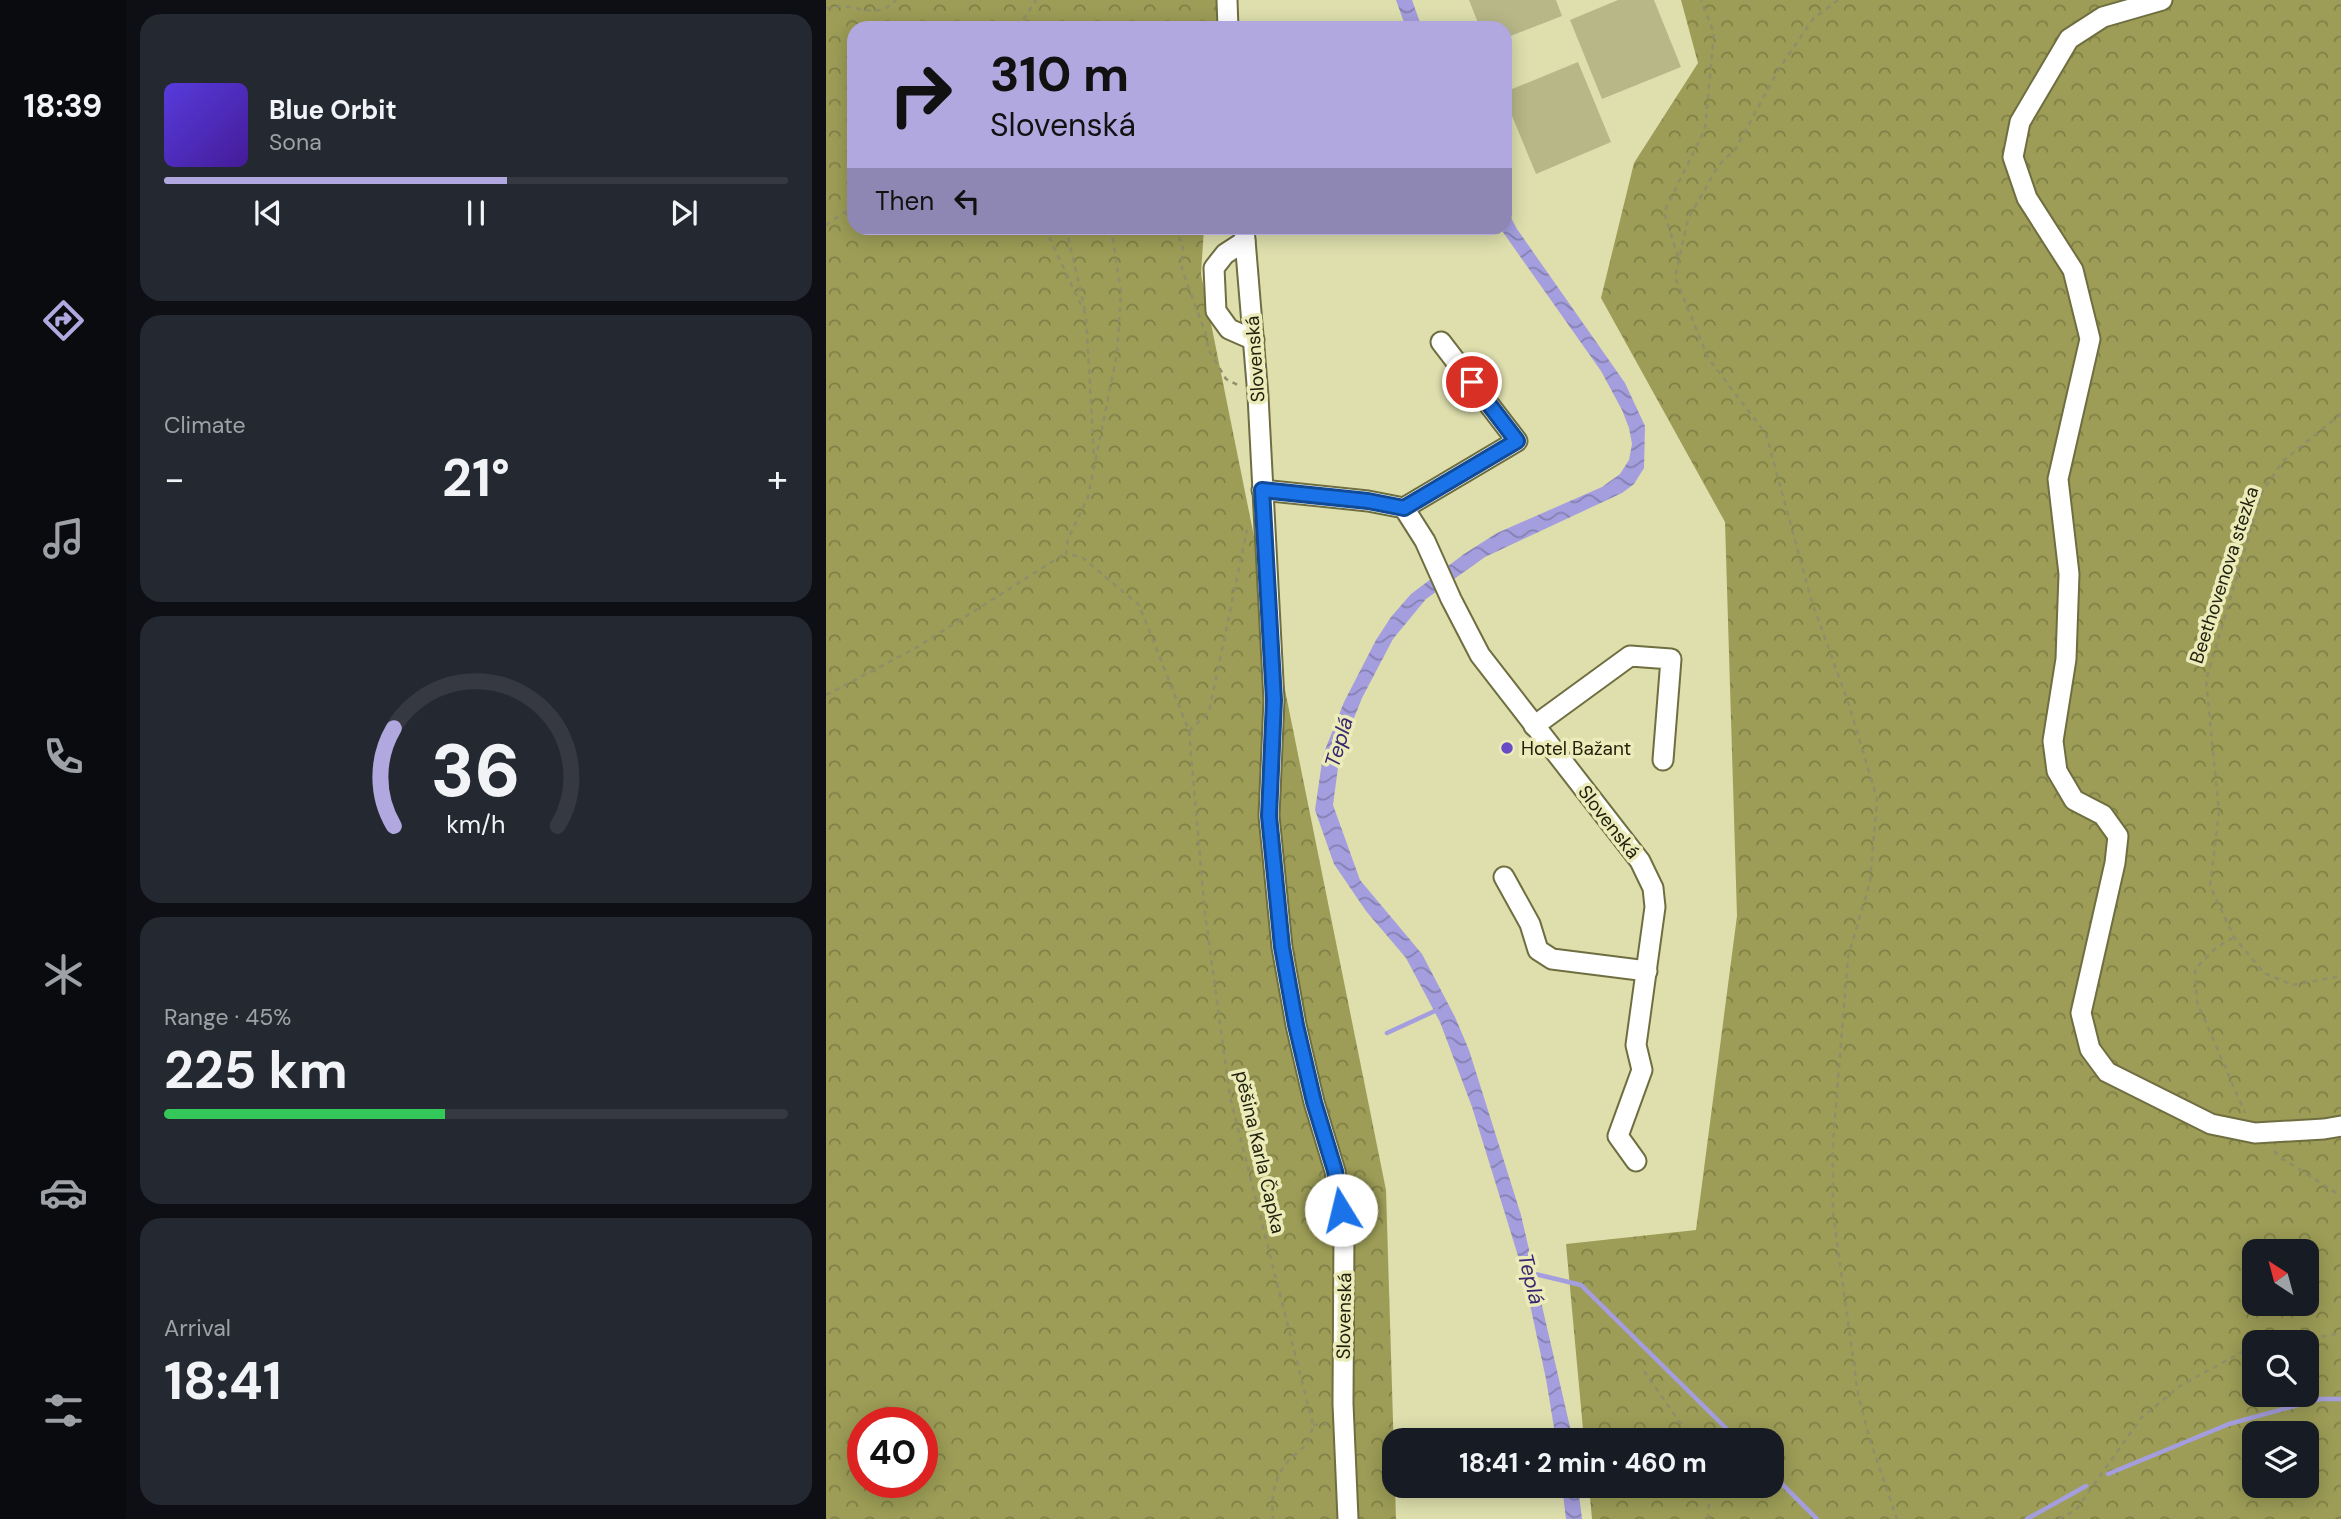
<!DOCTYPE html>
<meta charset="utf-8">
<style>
:root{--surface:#171b24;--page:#242831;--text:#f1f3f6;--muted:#9ea1a6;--line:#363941;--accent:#b2a8e0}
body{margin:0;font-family:"DM Sans",sans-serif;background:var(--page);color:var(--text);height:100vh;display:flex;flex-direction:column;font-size:26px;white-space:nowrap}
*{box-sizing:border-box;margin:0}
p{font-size:23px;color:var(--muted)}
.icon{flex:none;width:38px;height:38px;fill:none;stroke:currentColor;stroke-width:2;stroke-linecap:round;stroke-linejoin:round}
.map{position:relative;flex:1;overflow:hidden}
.details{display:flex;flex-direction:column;gap:14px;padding:14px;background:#0d0f14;width:700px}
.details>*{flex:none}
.guide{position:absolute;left:21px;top:21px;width:665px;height:214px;border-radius:21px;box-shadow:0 4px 18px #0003;background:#b2a8e0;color:#111;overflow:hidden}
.needle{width:46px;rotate:324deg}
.controls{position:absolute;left:1416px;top:1239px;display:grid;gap:14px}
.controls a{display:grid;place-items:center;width:77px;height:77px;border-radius:14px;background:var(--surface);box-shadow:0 4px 18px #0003;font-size:35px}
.speed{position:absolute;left:21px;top:1407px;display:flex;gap:14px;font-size:35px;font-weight:700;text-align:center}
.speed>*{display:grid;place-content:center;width:91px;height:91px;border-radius:50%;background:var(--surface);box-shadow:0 4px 18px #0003;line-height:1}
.speed .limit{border:10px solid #d22;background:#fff;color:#111}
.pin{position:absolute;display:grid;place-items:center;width:60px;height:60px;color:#fff;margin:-30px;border:4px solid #fff;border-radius:50%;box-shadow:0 2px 7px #0007}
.me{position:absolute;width:77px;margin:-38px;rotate:351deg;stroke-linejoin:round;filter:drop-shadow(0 0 5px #0008)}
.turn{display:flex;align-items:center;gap:24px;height:147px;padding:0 28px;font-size:32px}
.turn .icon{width:91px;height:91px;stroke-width:2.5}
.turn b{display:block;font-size:49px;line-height:60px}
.then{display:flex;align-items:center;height:66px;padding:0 28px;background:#0003;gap:14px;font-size:26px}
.big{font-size:52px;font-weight:700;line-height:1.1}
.details .tile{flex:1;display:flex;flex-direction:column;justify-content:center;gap:10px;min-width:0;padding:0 24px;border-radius:21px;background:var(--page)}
.details .dial{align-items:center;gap:0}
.dial svg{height:182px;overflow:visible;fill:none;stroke:var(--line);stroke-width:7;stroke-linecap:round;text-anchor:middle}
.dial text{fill:var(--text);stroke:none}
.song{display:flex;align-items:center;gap:21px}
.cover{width:84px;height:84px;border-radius:10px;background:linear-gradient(135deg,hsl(250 70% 55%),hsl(260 70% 35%))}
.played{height:7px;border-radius:4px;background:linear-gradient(90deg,var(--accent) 55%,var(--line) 55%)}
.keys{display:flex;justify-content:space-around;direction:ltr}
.heat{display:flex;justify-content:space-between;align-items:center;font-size:38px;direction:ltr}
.charge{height:10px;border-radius:5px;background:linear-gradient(90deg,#34c759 45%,var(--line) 0)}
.trip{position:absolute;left:556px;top:1428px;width:402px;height:70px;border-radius:21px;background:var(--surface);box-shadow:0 4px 18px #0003;font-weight:700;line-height:70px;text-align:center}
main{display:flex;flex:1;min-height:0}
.dock{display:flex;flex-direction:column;width:126px;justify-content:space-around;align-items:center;background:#090b0e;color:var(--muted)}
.dock .icon{width:49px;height:49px}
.dock .on{color:var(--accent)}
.dock b{font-size:32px;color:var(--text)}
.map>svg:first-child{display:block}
.forest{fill:url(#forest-crowns);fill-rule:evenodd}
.pitch{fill:#b7b788}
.water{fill:url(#water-waves)}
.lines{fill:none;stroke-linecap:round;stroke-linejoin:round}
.stream{stroke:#a49ede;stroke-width:4.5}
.minor-casing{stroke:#6e6e40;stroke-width:23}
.path{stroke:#8f8f6a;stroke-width:2.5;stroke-dasharray:5 5;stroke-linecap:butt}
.minor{stroke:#fff;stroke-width:19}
.route-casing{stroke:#114b97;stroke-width:18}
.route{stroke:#1a73e8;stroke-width:12}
.poi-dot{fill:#664cc5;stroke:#ebecba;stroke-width:2.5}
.labels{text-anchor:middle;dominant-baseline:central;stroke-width:7;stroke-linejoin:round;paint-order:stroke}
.street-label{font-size:19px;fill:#22210e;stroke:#ebecba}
.poi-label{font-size:19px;fill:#22210e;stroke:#ebecba;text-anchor:start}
.water-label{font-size:21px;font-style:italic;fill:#372771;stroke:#ebecba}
</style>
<main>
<nav class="dock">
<b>18:39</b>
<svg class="icon on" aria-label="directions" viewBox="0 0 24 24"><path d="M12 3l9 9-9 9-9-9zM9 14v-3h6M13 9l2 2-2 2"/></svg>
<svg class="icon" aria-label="music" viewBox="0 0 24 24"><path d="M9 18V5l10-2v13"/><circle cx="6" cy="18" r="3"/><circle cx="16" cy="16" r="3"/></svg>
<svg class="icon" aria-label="phone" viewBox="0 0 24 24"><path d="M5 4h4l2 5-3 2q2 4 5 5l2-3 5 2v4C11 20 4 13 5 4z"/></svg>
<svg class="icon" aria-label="climate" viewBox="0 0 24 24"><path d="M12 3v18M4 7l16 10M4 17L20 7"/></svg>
<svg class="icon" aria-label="car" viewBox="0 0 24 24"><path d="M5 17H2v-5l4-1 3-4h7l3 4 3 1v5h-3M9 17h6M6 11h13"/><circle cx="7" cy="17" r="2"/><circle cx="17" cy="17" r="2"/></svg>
<svg class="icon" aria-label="filters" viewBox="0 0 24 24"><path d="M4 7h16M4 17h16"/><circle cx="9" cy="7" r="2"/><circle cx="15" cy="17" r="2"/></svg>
</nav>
<section class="details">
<div class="tile">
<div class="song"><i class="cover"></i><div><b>Blue Orbit</b><p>Sona</p></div></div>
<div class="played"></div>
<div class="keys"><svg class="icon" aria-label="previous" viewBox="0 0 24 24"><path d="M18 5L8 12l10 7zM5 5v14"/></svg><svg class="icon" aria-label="pause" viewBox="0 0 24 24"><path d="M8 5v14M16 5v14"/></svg><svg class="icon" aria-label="next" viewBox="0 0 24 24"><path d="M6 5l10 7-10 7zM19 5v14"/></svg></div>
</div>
<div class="tile"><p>Climate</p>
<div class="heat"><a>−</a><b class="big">21°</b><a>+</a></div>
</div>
<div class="tile dial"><svg viewBox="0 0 100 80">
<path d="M14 69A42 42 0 1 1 86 69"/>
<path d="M14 69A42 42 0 0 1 14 26" stroke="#b2a8e0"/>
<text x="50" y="56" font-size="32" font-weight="700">36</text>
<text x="50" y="72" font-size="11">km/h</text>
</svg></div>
<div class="tile"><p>Range · 45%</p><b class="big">225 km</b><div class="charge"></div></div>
<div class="tile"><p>Arrival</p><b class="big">18:41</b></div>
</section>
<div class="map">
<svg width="1515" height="1519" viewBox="0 0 1515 1519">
<defs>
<pattern id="forest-crowns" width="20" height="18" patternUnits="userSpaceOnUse" patternTransform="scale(1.75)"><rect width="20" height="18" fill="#9d9d57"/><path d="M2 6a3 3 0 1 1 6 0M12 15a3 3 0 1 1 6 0" fill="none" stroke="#808046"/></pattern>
<pattern id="water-waves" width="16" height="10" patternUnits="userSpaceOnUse" patternTransform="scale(1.75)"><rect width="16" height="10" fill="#a49ede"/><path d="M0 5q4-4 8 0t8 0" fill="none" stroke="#8580b2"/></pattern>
</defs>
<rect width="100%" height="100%" fill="#dedfad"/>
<g class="forest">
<path d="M0,0H394L392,28H28V228H378L375,274L560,1190L570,1519H0ZM37,1423H96V1482H37Z"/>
<path d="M855,0H1515V1519H766L763,1486H947V1440H758L740,1244L870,1230L911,916L899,522L775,298L808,163L872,63ZM1428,1251H1480V1304H1428ZM1428,1342H1480V1395H1428ZM1428,1433H1480V1486H1428Z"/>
</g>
<g class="pitch">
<polygon points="643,0 730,0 736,16 679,38 679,28 654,28"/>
<polygon points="792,0 828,0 855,67 776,99 744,20"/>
<polygon points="752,62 785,142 710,174 679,99 679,92"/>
</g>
<g class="water">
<polygon points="570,0 586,0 596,28 580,28"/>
<polygon points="679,207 691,229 799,383 819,426 818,468 808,484 796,493 659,557 600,599 567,639 536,698 514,753 507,805 534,880 596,954 629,1017 643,1050 695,1215 747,1440 730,1440 720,1379 697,1272 646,1107 614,1022 580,958 540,911 508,864 489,810 497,755 518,702 550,640 565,617 585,594 638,554 671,533 776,487 794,474 803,460 806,444 803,428 796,410 775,371 674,228 679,228"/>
<polygon points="736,1486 752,1486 756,1519 740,1519"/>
</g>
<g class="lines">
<g class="stream">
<polyline points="561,1033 611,1010"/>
<polyline points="705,1273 755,1285 912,1440"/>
<polyline points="1282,1474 1403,1424 1494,1399 1515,1399"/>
<polyline points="947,1475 991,1519"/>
<polyline points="1201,1519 1260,1486"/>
</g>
<defs>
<g id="minor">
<polyline points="401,0 402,28"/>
<polyline points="1336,0 1277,17 1243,39 1194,122 1187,157 1201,198 1247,270 1264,339 1232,479 1243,574 1240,659 1227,741 1231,771 1248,800 1277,815 1292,836 1289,863 1255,1013 1264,1049 1281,1072 1385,1124 1429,1133 1498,1129 1515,1126"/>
<polyline points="418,228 432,396 448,700 443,816 456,947 470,1025 488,1102 509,1171 518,1230 517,1404 522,1519"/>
<polyline points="419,241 399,254 388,268 390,311 403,329 428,340"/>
<polyline points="436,490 542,501 578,508 599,541 625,599 654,655 814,861 827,888 829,907 810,1045 816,1070 792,1136 810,1161"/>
<polyline points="578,508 691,441 615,342"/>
<polyline points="708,726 804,656 845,659 837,760"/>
<polyline points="678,877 704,924 712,950 726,959 821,971"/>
</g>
</defs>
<use href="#minor" class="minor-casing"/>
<g class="path">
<polyline points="1012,0 987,19 951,72 910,148 892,166 862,219 849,277 882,358 940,434 985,599 1024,708 1051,799 1044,882 1022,957 1007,1141 1007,1213 1032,1394 1044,1440 1071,1519"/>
<path d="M0,8C8,7 15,6 23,7C42,10 55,16 70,0"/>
<polyline points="192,28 210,0"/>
<polyline points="0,225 28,206"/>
<polyline points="219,228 260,316 268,456"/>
<polyline points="240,228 259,310"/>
<path d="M285,228L295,292L291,354L262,497L242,539L240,553L257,558L313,605L363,731L379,913L404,1097L487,1425C483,1449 473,1448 459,1465C447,1481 445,1501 447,1519"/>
<polyline points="348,228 357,245 355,264 358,275 379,332 383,351 400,379 414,386"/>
<polyline points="852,257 838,212 879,129 888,33 875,0"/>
<polyline points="1515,414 1457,461 1436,492 1380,680 1393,812 1384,886 1408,937 1438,973 1467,985 1515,976"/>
<polyline points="0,695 88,649 240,553"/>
<polyline points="363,731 383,712 421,530"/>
<polyline points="1407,938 1391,947 1369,969 1371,1002 1419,1113"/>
<polyline points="1448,1151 1457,1159 1515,1196"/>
<polyline points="1466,1342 1515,1333"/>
<polyline points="818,1371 866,1440"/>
<polyline points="487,1425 501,1424"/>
<polyline points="882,1519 884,1486"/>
<polyline points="1233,1519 1250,1510 1315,1418 1354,1386 1416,1352 1428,1349"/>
</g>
<use href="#minor" class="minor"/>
</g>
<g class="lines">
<defs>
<polyline id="route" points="515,1210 509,1171 488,1102 470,1025 456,947 443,816 448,700 436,490 542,501 578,508 691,441 646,382"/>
</defs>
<use href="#route" class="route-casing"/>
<use href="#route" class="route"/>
</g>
<circle class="poi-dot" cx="681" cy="748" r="7"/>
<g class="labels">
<g class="street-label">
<text transform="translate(429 359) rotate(-94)">Slovenská</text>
<text transform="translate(1398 575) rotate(-72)">Beethovenova stezka</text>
<text transform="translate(783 822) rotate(52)">Slovenská</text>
<text transform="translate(434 1152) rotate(77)">pěšina Karla Čapka</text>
<text transform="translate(518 1316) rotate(-89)">Slovenská</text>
</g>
<g class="poi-label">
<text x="695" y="748">Hotel Bažant</text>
</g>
<g class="water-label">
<text transform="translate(513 742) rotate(-73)">Teplá</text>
<text transform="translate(705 1279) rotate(76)">Teplá</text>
</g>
</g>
</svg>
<div class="controls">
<a><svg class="needle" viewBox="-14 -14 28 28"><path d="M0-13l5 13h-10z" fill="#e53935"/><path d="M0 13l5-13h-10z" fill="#9ea1a6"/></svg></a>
<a><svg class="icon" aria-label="search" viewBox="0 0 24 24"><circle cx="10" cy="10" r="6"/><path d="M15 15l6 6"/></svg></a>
<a><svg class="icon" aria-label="layers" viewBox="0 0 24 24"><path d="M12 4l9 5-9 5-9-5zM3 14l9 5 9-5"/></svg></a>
</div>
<div class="speed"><div class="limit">40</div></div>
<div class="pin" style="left:646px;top:382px;background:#d93025"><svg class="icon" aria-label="arrive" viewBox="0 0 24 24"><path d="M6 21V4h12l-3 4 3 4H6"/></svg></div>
<svg class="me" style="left:515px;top:1210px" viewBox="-20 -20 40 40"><circle r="19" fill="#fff"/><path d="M0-13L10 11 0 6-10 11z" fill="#1a73e8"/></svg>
<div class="trip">18:41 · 2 min · 460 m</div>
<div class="guide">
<div class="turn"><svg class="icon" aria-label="right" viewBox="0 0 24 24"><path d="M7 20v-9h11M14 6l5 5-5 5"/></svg><div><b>310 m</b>Slovenská</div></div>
<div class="then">Then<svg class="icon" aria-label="left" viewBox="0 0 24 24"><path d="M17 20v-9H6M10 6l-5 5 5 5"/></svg></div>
</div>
</div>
</main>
